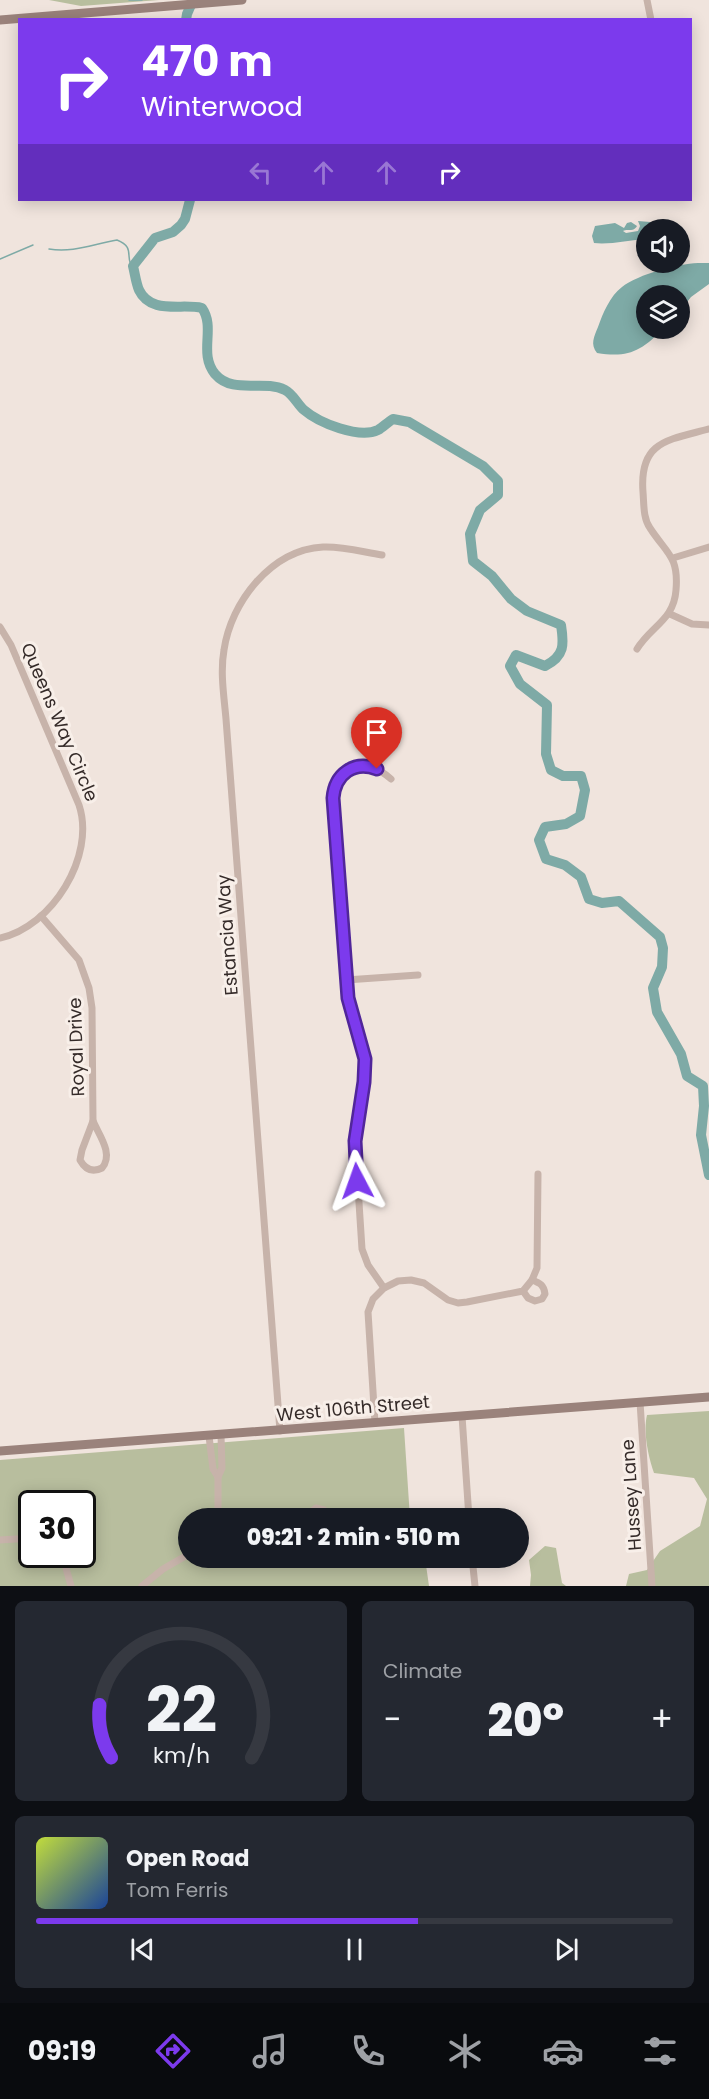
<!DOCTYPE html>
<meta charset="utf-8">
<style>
:root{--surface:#171b24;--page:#242831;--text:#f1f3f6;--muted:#9ea1a6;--line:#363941;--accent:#7c3aed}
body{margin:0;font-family:Poppins,sans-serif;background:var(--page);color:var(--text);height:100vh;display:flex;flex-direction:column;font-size:22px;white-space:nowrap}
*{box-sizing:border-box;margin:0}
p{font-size:20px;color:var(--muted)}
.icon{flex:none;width:33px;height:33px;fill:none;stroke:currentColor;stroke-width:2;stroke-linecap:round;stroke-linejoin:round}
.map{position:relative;height:1586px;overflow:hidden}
.panel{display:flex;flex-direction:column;gap:15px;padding:15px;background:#0d0f14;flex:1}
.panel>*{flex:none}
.hud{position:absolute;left:18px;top:18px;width:674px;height:183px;border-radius:0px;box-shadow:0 3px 15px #0003;background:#7c3aed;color:#fff;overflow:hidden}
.buttons{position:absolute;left:636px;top:219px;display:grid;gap:12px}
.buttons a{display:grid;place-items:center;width:54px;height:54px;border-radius:50%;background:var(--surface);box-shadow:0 3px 15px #0003;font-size:30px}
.speed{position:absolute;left:18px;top:1490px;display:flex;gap:12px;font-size:30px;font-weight:700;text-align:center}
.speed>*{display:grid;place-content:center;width:78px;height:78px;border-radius:50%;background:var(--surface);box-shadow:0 3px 15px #0003;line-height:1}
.speed .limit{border:3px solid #111;border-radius:9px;background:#fff;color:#111}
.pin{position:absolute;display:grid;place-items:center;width:51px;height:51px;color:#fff;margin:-62px -26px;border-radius:50% 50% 50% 0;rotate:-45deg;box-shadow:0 0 6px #0007}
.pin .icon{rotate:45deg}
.me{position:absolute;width:66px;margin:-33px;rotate:356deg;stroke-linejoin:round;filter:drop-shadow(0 0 4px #0008)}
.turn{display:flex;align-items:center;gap:21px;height:126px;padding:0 24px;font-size:27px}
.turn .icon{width:78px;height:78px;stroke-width:2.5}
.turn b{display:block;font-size:42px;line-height:51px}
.lanes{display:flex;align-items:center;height:57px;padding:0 24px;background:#0003;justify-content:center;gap:30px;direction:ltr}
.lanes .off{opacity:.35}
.big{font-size:45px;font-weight:800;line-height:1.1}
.panel .tile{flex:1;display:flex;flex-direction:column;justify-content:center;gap:9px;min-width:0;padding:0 21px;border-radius:9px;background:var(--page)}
.panel .dial{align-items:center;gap:0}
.dial svg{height:156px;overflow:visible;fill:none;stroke:var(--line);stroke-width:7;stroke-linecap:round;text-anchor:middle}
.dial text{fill:var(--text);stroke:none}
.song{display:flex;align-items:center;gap:18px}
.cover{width:72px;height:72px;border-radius:9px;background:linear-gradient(135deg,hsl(70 70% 55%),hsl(220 70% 35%))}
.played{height:6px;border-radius:3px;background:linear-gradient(90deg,var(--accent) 60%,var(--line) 60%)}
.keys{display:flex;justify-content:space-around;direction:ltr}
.heat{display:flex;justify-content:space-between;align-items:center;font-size:33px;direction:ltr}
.panel .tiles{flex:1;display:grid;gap:15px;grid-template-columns:1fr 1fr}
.tile:last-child{grid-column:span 2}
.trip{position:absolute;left:178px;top:1508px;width:351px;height:60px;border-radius:30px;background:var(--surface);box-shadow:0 3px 15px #0003;font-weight:800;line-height:60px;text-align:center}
.tabs{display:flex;height:96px;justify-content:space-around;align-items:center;background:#090b0e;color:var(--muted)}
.tabs .icon{width:42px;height:42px}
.tabs .on{color:var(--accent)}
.tabs b{font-size:27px;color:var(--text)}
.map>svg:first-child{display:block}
.green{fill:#b8be9e;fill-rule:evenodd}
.water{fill:#7eaaa6}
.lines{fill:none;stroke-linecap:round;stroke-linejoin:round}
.stream{stroke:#7eaaa6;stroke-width:1.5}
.river{stroke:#7eaaa6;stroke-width:10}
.street{stroke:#c7b3aa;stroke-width:7}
.secondary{stroke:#9a827b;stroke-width:9}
.route-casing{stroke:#51269a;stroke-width:15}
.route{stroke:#7c3aed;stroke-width:10}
.labels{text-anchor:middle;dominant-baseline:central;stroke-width:6;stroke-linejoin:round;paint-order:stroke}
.street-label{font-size:18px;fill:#352b29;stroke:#f8efe9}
</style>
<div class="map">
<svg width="709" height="1586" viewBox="0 0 709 1586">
<rect width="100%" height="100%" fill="#f0e4dd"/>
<g class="green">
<polygon points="49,0 159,0 81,6"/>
<path d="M709,1411V1586H626L629,1574L647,1570L660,1551L700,1526L707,1499L694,1478L654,1473C648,1456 643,1432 647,1415Z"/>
<path d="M404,1428L410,1518H189V1557H421L426,1565L429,1586H0V1460ZM32,1503H82V1554H32Z"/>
<polygon points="545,1546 556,1548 562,1583 566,1586 530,1586 531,1575 529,1560"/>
</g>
<g class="water">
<path d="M638,221L662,223L669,229L646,230V239C630,240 609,245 594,243L592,236L595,226L615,223L624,228L627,223L631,222L637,226C633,233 628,228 623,231L626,233L638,231L640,226Z"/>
<path d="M698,263H709V284L691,297L680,311V296H646V328L663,329C641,351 629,358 597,353C590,344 594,337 598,327C603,313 610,296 622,287C639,274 677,264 698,263Z"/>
</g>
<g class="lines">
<g class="stream">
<polyline points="129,0 142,0"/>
<path d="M49,249C73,253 93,244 117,240C137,248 123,258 134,269"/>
<polyline points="0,259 33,245"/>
</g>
<g class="river">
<polyline points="186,20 187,14 193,0"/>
<path d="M190,200L185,219L181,225L173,232L155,238L133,266C135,274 136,283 139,290C151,315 182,303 202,308C216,328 198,353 215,374C233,395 263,379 285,390C293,394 298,405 304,410C319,423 359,439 378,430C383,427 388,422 393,419L409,422L483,466L498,481V495L480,510L470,534L473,561L492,576L511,599L527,611L561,625C564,644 565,656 545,666L516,655L510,666L520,684L547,705L546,754L551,770L563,776H581L585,790L580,816L566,824L545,827L539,840L546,859L565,865L581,877L589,899L602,903L619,901L660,937L663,948L662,967L653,988L657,1012L681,1054L687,1076L703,1086L704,1106L701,1135L709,1175"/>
</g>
<g class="street">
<polyline points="647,0 651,20"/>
<polyline points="673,558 709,547"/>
<polyline points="670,614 692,624 709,625"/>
<path d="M0,627L11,645L79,805C96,856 52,927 0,938"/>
<path d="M637,649C651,626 674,620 676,590C679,556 666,553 650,528C643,518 644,504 643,492C639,441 668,440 709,429"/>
<polyline points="41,916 79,960 89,988 92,1008 93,1121"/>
<polyline points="346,980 418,975"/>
<path d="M93,1121C99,1135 114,1154 102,1168C92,1173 85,1169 80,1160L82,1150Z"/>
<path d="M384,1288L368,1265L362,1249L355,1141L364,1082L365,1059L348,998L333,798C336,762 367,757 391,779"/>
<path d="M523,1291L528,1298L535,1301L542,1299L545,1294C544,1285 540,1283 532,1280"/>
<polyline points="640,1402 652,1586"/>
<polyline points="462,1416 469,1518"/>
<polyline points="375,1423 368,1312 373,1299 384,1288 398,1281 411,1280 424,1283 448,1300 458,1303 467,1302 523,1291 532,1280 537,1268 538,1174"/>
<path d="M280,1431L226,719C224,696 220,672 224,650C231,602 271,550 323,547C342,546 363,552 382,555"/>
<polyline points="209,1436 213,1469 218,1477 218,1518"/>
<polyline points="218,1477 222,1468 221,1435"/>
<polyline points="304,1518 316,1508 324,1510 332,1518"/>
<polyline points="0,1540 32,1538"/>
<polyline points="62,1554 71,1586"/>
<polyline points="472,1557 475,1586"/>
<polyline points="142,1586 163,1569 189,1554"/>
</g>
<g class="secondary">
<polyline points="0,20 242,0"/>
<polyline points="0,1451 709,1397"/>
</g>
</g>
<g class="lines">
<defs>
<path id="route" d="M357,1181L355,1141L364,1082L365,1059L348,998L333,798C335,774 354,760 377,769"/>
</defs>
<use href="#route" class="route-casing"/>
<use href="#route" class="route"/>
</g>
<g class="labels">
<g class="street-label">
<text transform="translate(60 722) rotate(67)">Queens Way Circle</text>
<text transform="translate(227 935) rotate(-94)">Estancia Way</text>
<text transform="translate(76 1047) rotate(-92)">Royal Drive</text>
<text transform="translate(353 1408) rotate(-5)">West 106th Street</text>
<text transform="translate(631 1495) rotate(-94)">Hussey Lane</text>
</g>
</g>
</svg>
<div class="buttons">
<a><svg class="icon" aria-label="sound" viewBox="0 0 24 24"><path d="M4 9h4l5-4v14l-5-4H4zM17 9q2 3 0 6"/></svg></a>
<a><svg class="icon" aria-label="layers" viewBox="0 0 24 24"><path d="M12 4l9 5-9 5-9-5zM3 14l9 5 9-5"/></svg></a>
</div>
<div class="speed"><div class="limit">30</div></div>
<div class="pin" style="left:377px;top:769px;background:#d93025"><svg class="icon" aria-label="arrive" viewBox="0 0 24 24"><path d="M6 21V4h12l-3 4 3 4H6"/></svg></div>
<svg class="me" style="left:357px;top:1181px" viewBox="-20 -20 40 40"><path d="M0-17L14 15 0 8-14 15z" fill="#7c3aed" stroke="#fff" stroke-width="4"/></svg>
<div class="trip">09:21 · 2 min · 510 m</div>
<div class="hud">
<div class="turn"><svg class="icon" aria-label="right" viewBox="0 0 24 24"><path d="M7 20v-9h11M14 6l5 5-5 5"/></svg><div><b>470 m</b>Winterwood</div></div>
<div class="lanes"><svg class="icon off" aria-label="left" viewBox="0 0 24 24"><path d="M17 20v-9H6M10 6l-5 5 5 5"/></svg><svg class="icon off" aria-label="ahead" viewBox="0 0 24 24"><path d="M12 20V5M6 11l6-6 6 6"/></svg><svg class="icon off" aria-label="ahead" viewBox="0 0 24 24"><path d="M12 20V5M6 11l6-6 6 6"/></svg><svg class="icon" aria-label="right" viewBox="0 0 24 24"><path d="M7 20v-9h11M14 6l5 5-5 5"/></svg></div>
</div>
</div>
<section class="panel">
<div class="tiles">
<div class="tile dial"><svg viewBox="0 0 100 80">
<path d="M14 69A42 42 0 1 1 86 69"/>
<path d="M14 69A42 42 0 0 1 8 42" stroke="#7c3aed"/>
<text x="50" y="56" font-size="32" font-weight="700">22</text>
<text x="50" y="72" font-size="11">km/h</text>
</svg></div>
<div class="tile"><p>Climate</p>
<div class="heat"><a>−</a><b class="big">20°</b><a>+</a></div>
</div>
<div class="tile">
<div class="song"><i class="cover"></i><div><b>Open Road</b><p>Tom Ferris</p></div></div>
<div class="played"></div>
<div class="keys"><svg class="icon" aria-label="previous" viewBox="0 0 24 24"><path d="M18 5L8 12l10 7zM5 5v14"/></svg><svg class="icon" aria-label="pause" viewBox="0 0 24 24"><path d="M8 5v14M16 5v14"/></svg><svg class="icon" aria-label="next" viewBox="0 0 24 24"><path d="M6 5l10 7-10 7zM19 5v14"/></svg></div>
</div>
</div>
</section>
<nav class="tabs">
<b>09:19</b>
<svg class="icon on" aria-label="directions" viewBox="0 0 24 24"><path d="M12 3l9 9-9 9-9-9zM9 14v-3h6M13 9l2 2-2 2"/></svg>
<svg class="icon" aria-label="music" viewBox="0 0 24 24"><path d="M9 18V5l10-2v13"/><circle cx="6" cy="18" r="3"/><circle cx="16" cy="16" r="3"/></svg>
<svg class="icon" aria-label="phone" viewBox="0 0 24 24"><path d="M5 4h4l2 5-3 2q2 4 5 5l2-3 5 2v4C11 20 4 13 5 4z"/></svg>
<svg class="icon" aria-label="climate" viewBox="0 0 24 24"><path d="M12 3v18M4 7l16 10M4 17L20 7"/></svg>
<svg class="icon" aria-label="car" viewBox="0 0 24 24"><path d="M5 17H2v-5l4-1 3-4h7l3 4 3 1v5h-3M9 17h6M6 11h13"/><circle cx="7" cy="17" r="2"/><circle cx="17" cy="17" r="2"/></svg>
<svg class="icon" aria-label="filters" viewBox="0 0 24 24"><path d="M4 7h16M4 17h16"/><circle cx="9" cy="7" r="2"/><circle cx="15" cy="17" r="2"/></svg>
</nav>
